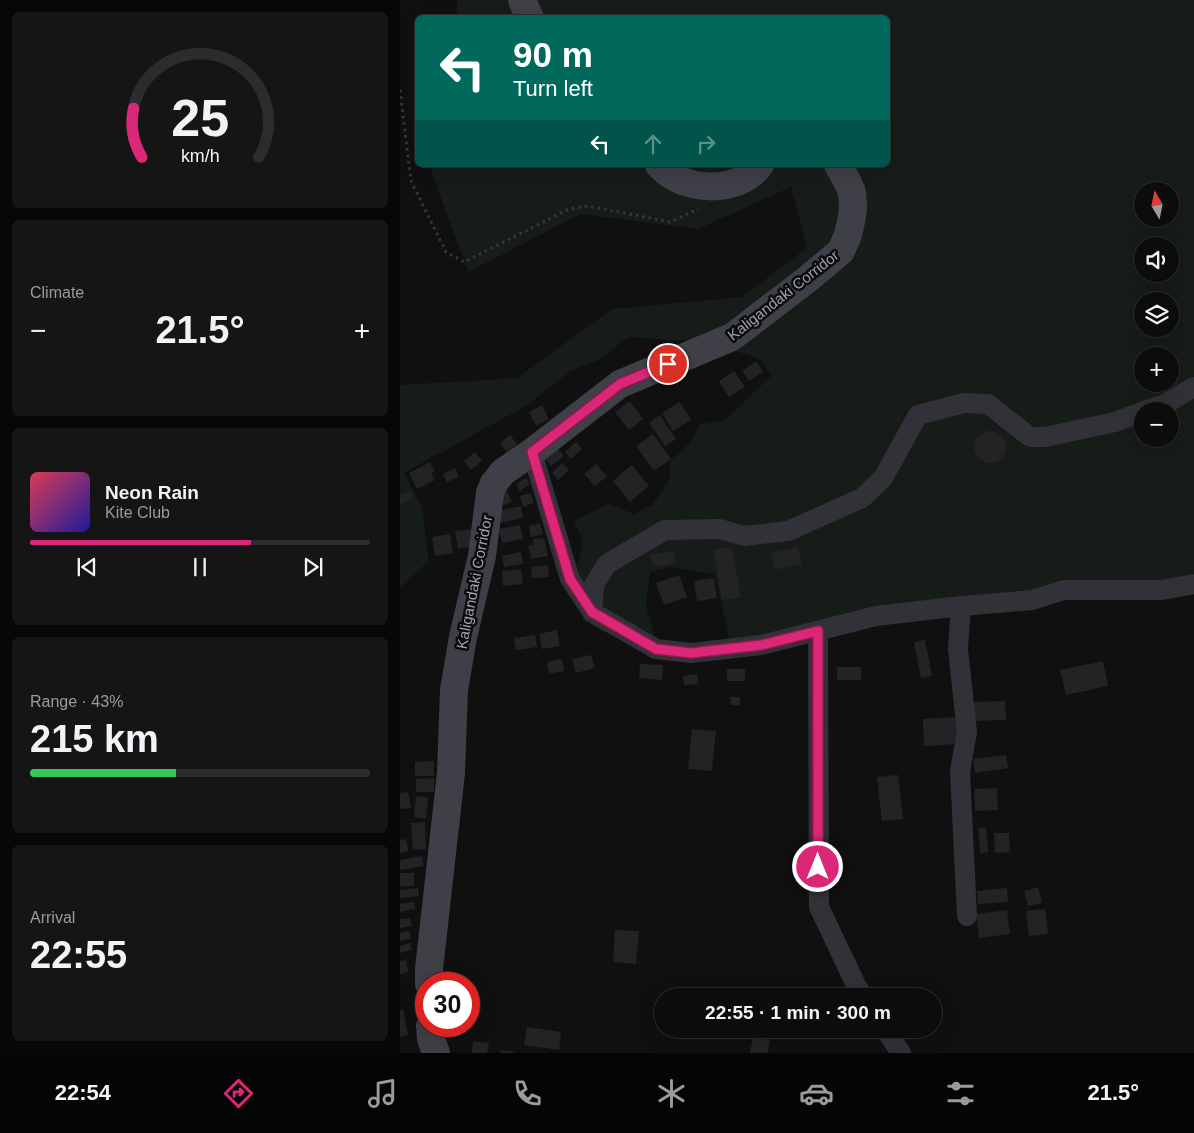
<!DOCTYPE html>
<meta charset="utf-8">
<style>
:root{--surface:#0c0c0d;--page:#151516;--text:#f1f3f6;--muted:#9a9b9d;--line:#2c2c2e;--accent:#db2777}
body{margin:0;font-family:Helvetica,sans-serif;background:var(--page);color:var(--text);height:100vh;display:flex;flex-direction:column;font-size:19px;white-space:nowrap}
*{box-sizing:border-box;margin:0}
p{font-size:16px;color:var(--muted)}
.icon{flex:none;width:28px;height:28px;fill:none;stroke:currentColor;stroke-width:2;stroke-linecap:round;stroke-linejoin:round}
.map{position:relative;flex:1;overflow:hidden}
.side{display:flex;flex-direction:column;gap:12px;padding:12px;background:#070707;width:400px}
.side>*{flex:none}
.guide{position:absolute;left:15px;top:15px;width:475px;height:152px;border-radius:8px;box-shadow:0 5px 20px #0002,0 0 0 1px var(--line);background:#00695c;color:#fff;overflow:hidden}
.needle{width:32px;rotate:350deg}
.tools{position:absolute;left:734px;top:182px;display:grid;gap:10px}
.tools a{display:grid;place-items:center;width:45px;height:45px;border-radius:50%;background:var(--surface);box-shadow:0 5px 20px #0002,0 0 0 1px var(--line);font-size:25px}
.speed{position:absolute;left:15px;top:972px;display:flex;gap:10px;font-size:25px;font-weight:700;text-align:center}
.speed>*{display:grid;place-content:center;width:65px;height:65px;border-radius:50%;background:var(--surface);box-shadow:0 5px 20px #0002,0 0 0 1px var(--line);line-height:1}
.speed .limit{border:8px solid #d22;background:#fff;color:#111}
.pin{position:absolute;display:grid;place-items:center;width:42px;height:42px;color:#fff;margin:-21px;border:2px solid #fff;border-radius:50%;box-shadow:0 1px 5px #0007}
.me{position:absolute;width:55px;margin:-28px;rotate:0deg;stroke-linejoin:round;filter:drop-shadow(0 0 4px #0008)}
.turn{display:flex;align-items:center;gap:18px;height:105px;padding:0 15px;font-size:22px}
.turn .icon{width:65px;height:65px;stroke-width:2.5}
.turn b{display:block;font-size:35px;line-height:42px}
.lanes{display:flex;align-items:center;height:48px;padding:0 15px;background:#0003;justify-content:center;gap:25px;direction:ltr}
.lanes .off{opacity:.35}
.big{font-size:38px;font-weight:600;line-height:1.1}
.side .card{flex:1;display:flex;flex-direction:column;justify-content:center;gap:8px;min-width:0;padding:0 18px;border-radius:8px;background:var(--page)}
.side .dial{align-items:center;gap:0}
.dial svg{height:130px;overflow:visible;fill:none;stroke:var(--line);stroke-width:7;stroke-linecap:round;text-anchor:middle}
.dial text{fill:var(--text);stroke:none}
.song{display:flex;align-items:center;gap:15px}
.cover{width:60px;height:60px;border-radius:8px;background:linear-gradient(135deg,hsl(350 70% 55%),hsl(240 70% 35%))}
.played{height:5px;border-radius:2px;background:linear-gradient(90deg,var(--accent) 65%,var(--line) 65%)}
.keys{display:flex;justify-content:space-around;direction:ltr}
.heat{display:flex;justify-content:space-between;align-items:center;font-size:28px;direction:ltr}
.charge{height:8px;border-radius:4px;background:linear-gradient(90deg,#34c759 43%,var(--line) 0)}
.trip{position:absolute;left:254px;top:988px;width:288px;height:50px;border-radius:25px;background:var(--surface);box-shadow:0 5px 20px #0002,0 0 0 1px var(--line);font-weight:600;line-height:50px;text-align:center}
.menu{display:flex;height:80px;justify-content:space-around;align-items:center;background:#050505;color:var(--muted)}
.menu .icon{width:35px;height:35px}
.menu .current{color:var(--accent)}
.menu b{font-size:22px;color:var(--text)}
main{display:flex;flex:1;min-height:0}
.map>svg:first-child{display:block}
.green{fill:#161c18;fill-rule:evenodd}
.building{fill:#232326}
.lines{fill:none;stroke-linecap:round;stroke-linejoin:round}
.path{stroke:#36373e;stroke-width:3;stroke-dasharray:2.5 4;stroke-linecap:butt}
.street{stroke:#313137;stroke-width:20}
.secondary{stroke:#3e3f47;stroke-width:28}
.route-casing{stroke:#8e194d;stroke-width:12}
.route{stroke:#db2777;stroke-width:9}
.labels{text-anchor:middle;dominant-baseline:central;stroke-width:5;stroke-linejoin:round;paint-order:stroke}
.street-label{font-size:15px;fill:#a0a3b4;stroke:#0b0b0c}
</style>
<main>
<section class="side">
<div class="card dial"><svg viewBox="0 0 100 80">
<path d="M14 69A42 42 0 1 1 86 69"/>
<path d="M14 69A42 42 0 0 1 9 39" stroke="#db2777"/>
<text x="50" y="56" font-size="32" font-weight="700">25</text>
<text x="50" y="72" font-size="11">km/h</text>
</svg></div>
<div class="card"><p>Climate</p>
<div class="heat"><a>−</a><b class="big">21.5°</b><a>+</a></div>
</div>
<div class="card">
<div class="song"><i class="cover"></i><div><b>Neon Rain</b><p>Kite Club</p></div></div>
<div class="played"></div>
<div class="keys"><svg class="icon" aria-label="previous" viewBox="0 0 24 24"><path d="M18 5L8 12l10 7zM5 5v14"/></svg><svg class="icon" aria-label="pause" viewBox="0 0 24 24"><path d="M8 5v14M16 5v14"/></svg><svg class="icon" aria-label="next" viewBox="0 0 24 24"><path d="M6 5l10 7-10 7zM19 5v14"/></svg></div>
</div>
<div class="card"><p>Range · 43%</p><b class="big">215 km</b><div class="charge"></div></div>
<div class="card"><p>Arrival</p><b class="big">22:55</b></div>
</section>
<div class="map">
<svg width="794" height="1053" viewBox="0 0 794 1053">
<rect width="100%" height="100%" fill="#101011"/>
<path class="green" d="M57,0H794V573L760,583L665,585L333,657L315,574L270,567L250,572L246,606L259,656L196,628L183,620L178,565L183,541L174,521L209,504L234,514L253,504L270,479V461L288,445L300,425L326,419L371,376L362,361L351,356L301,341L272,340L229,337L198,360L171,371L126,406L4,473L22,506L29,561L0,588V385L117,378L212,309L342,297L407,248L391,187L298,229L181,214L68,272L29,165H488V18H57ZM742,191H770V219H742ZM742,246H770V274H742ZM742,301H770V329H742ZM742,356H770V384H742ZM742,411H770V439H742Z"/>
<g class="building">
<polygon points="112,13 114,18 101,18"/>
<polygon points="356,361 363,372 349,381 342,371"/>
<polygon points="334,371 345,387 329,397 319,381"/>
<polygon points="230,401 243,419 229,430 215,412"/>
<polygon points="280,402 291,420 273,431 262,413"/>
<polygon points="142,405 149,419 136,426 129,412"/>
<polygon points="260,415 276,439 265,446 249,423"/>
<circle cx="590" cy="447" r="16"/>
<polygon points="253,434 271,459 254,471 236,446"/>
<polygon points="110,435 117,444 107,452 100,443"/>
<polygon points="176,442 182,449 171,459 165,452"/>
<polygon points="156,446 164,456 151,466 143,456"/>
<polygon points="75,452 82,461 71,470 64,461"/>
<polygon points="30,462 35,471 31,473 35,480 17,489 9,473"/>
<polygon points="162,463 169,470 158,480 152,473"/>
<polygon points="196,464 207,476 195,486 184,474"/>
<polygon points="232,465 249,486 230,502 213,481"/>
<polygon points="55,468 59,477 47,482 43,474"/>
<polygon points="126,478 130,484 120,491 116,484"/>
<polygon points="106,489 112,502 102,506 96,493"/>
<polygon points="11,491 14,498 0,504 0,495"/>
<polygon points="131,493 134,503 123,507 120,496"/>
<polygon points="121,506 123,518 99,523 97,511"/>
<polygon points="140,523 143,534 131,537 129,526"/>
<polygon points="120,525 123,539 102,543 99,529"/>
<polygon points="73,529 75,546 58,549 55,531"/>
<polygon points="50,534 53,553 35,556 32,537"/>
<polygon points="144,538 148,556 131,559 128,546 134,545 133,539"/>
<polygon points="332,547 341,597 322,600 313,550"/>
<polygon points="398,547 402,564 374,570 371,553"/>
<polygon points="273,551 275,563 253,567 250,555"/>
<polygon points="121,552 123,564 104,567 102,556"/>
<polygon points="148,565 149,577 132,578 131,567"/>
<polygon points="121,569 123,584 103,586 102,571"/>
<polygon points="279,575 287,597 264,605 256,583"/>
<polygon points="314,578 317,598 297,601 294,581"/>
<polygon points="157,630 160,646 142,649 139,634"/>
<polygon points="135,635 137,647 116,650 114,638"/>
<polygon points="525,640 532,676 521,678 514,642"/>
<polygon points="191,655 195,668 176,673 172,659"/>
<polygon points="162,659 164,671 149,674 147,662"/>
<polygon points="703,661 708,686 666,695 660,670"/>
<polygon points="240,664 263,665 262,680 239,678"/>
<rect x="437" y="667" width="24" height="13"/>
<rect x="327" y="669" width="18" height="12"/>
<polygon points="297,674 298,684 284,685 283,676"/>
<polygon points="330,697 340,697 340,705 331,705"/>
<polygon points="605,701 606,720 574,721 574,702"/>
<polygon points="557,717 558,744 524,746 523,719"/>
<polygon points="292,729 316,731 312,771 288,769"/>
<polygon points="606,755 608,768 575,773 573,759"/>
<polygon points="34,761 34,776 15,776 15,762"/>
<polygon points="498,775 503,819 482,821 477,777"/>
<polygon points="34,778 34,792 16,792 16,779"/>
<polygon points="597,788 598,810 575,811 574,789"/>
<polygon points="8,792 11,808 0,809 0,793"/>
<polygon points="16,796 28,797 26,819 14,817"/>
<polygon points="25,822 26,849 13,850 11,823"/>
<polygon points="586,827 588,852 580,853 578,828"/>
<polygon points="594,833 609,833 610,852 595,853"/>
<polygon points="6,839 8,851 0,853 0,840"/>
<polygon points="22,856 24,866 0,870 0,860"/>
<rect x="0" y="873" width="14" height="13"/>
<polygon points="638,887 642,903 628,906 624,891"/>
<polygon points="18,888 19,896 0,898 0,890"/>
<polygon points="607,888 608,902 578,904 577,891"/>
<polygon points="14,902 15,909 0,912 0,904"/>
<polygon points="645,909 648,934 629,936 626,911"/>
<polygon points="607,910 610,934 579,938 576,914"/>
<polygon points="10,918 12,926 0,928 0,919"/>
<polygon points="215,930 239,931 236,964 213,962"/>
<polygon points="10,931 11,939 0,941 0,933"/>
<polygon points="10,943 12,950 0,953 0,946"/>
<polygon points="6,960 8,972 0,974 0,961"/>
<polygon points="3,1009 8,1035 0,1037 0,1010"/>
<polygon points="127,1027 161,1032 159,1050 124,1045"/>
<polygon points="353,1037 370,1040 368,1053 350,1053"/>
<polygon points="73,1041 89,1043 87,1053 72,1053"/>
<polygon points="101,1050 114,1052 114,1053 100,1053"/>
</g>
<g class="lines">
<polyline class="path" points="0,90 11,181 46,252 64,262 169,209 188,206 270,222 298,209"/>
<g class="street">
<polyline points="744,411 765,404 794,387"/>
<polyline points="132,452 170,579 192,612 256,649 291,653 361,645 476,616 561,606 632,600 664,590 762,590 794,584"/>
<polyline points="561,606 558,649 567,732 560,771 567,916"/>
<polyline points="192,612 194,585 207,564 265,530 320,529 344,536 388,531 462,498 483,478 518,415 564,403 588,404 630,437 645,437 715,422 742,412"/>
<polyline points="418,631 419,907 456,985 463,996"/>
<polyline points="485,1029 501,1053"/>
</g>
<g class="secondary">
<polyline points="122,0 130,18"/>
<path d="M259,165C282,192 338,195 360,165"/>
<polyline points="29,984 29,969 51,773 54,690 63,637 82,556 90,493 94,483 103,472 132,452 220,384 332,337 409,278 441,251 448,235 452,217 453,206 452,192 447,181 438,165"/>
<polyline points="30,1026 31,1039 36,1053"/>
</g>
</g>
<g class="lines">
<defs>
<polyline id="route" points="268,364 220,384 132,452 170,579 192,612 256,649 291,653 362,645 418,631 418,867"/>
</defs>
<use href="#route" class="route-casing"/>
<use href="#route" class="route"/>
</g>
<g class="labels">
<g class="street-label">
<text transform="translate(383 295) rotate(-38)">Kaligandaki Corridor</text>
<text transform="translate(74 582) rotate(-79)">Kaligandaki Corridor</text>
</g>
</g>
</svg>
<div class="tools">
<a><svg class="needle" viewBox="-14 -14 28 28"><path d="M0-13l5 13h-10z" fill="#e53935"/><path d="M0 13l5-13h-10z" fill="#9a9b9d"/></svg></a>
<a><svg class="icon" aria-label="sound" viewBox="0 0 24 24"><path d="M4 9h4l5-4v14l-5-4H4zM17 9q2 3 0 6"/></svg></a>
<a><svg class="icon" aria-label="layers" viewBox="0 0 24 24"><path d="M12 4l9 5-9 5-9-5zM3 14l9 5 9-5"/></svg></a>
<a>+</a>
<a>−</a>
</div>
<div class="speed"><div class="limit">30</div></div>
<div class="pin" style="left:268px;top:364px;background:#d93025"><svg class="icon" aria-label="arrive" viewBox="0 0 24 24"><path d="M6 21V4h12l-3 4 3 4H6"/></svg></div>
<svg class="me" style="left:418px;top:867px" viewBox="-20 -20 40 40"><circle r="17" fill="#db2777" stroke="#fff" stroke-width="3"/><path d="M0-11L8 9 0 5-8 9z" fill="#fff"/></svg>
<div class="trip">22:55 · 1 min · 300 m</div>
<div class="guide">
<div class="turn"><svg class="icon" aria-label="left" viewBox="0 0 24 24"><path d="M17 20v-9H6M10 6l-5 5 5 5"/></svg><div><b>90 m</b>Turn left</div></div>
<div class="lanes"><svg class="icon" aria-label="left" viewBox="0 0 24 24"><path d="M17 20v-9H6M10 6l-5 5 5 5"/></svg><svg class="icon off" aria-label="ahead" viewBox="0 0 24 24"><path d="M12 20V5M6 11l6-6 6 6"/></svg><svg class="icon off" aria-label="right" viewBox="0 0 24 24"><path d="M7 20v-9h11M14 6l5 5-5 5"/></svg></div>
</div>
</div>
</main>
<nav class="menu">
<b>22:54</b>
<svg class="icon current" aria-label="directions" viewBox="0 0 24 24"><path d="M12 3l9 9-9 9-9-9zM9 14v-3h6M13 9l2 2-2 2"/></svg>
<svg class="icon" aria-label="music" viewBox="0 0 24 24"><path d="M9 18V5l10-2v13"/><circle cx="6" cy="18" r="3"/><circle cx="16" cy="16" r="3"/></svg>
<svg class="icon" aria-label="phone" viewBox="0 0 24 24"><path d="M5 4h4l2 5-3 2q2 4 5 5l2-3 5 2v4C11 20 4 13 5 4z"/></svg>
<svg class="icon" aria-label="climate" viewBox="0 0 24 24"><path d="M12 3v18M4 7l16 10M4 17L20 7"/></svg>
<svg class="icon" aria-label="car" viewBox="0 0 24 24"><path d="M5 17H2v-5l4-1 3-4h7l3 4 3 1v5h-3M9 17h6M6 11h13"/><circle cx="7" cy="17" r="2"/><circle cx="17" cy="17" r="2"/></svg>
<svg class="icon" aria-label="filters" viewBox="0 0 24 24"><path d="M4 7h16M4 17h16"/><circle cx="9" cy="7" r="2"/><circle cx="15" cy="17" r="2"/></svg>
<b>21.5°</b>
</nav>
